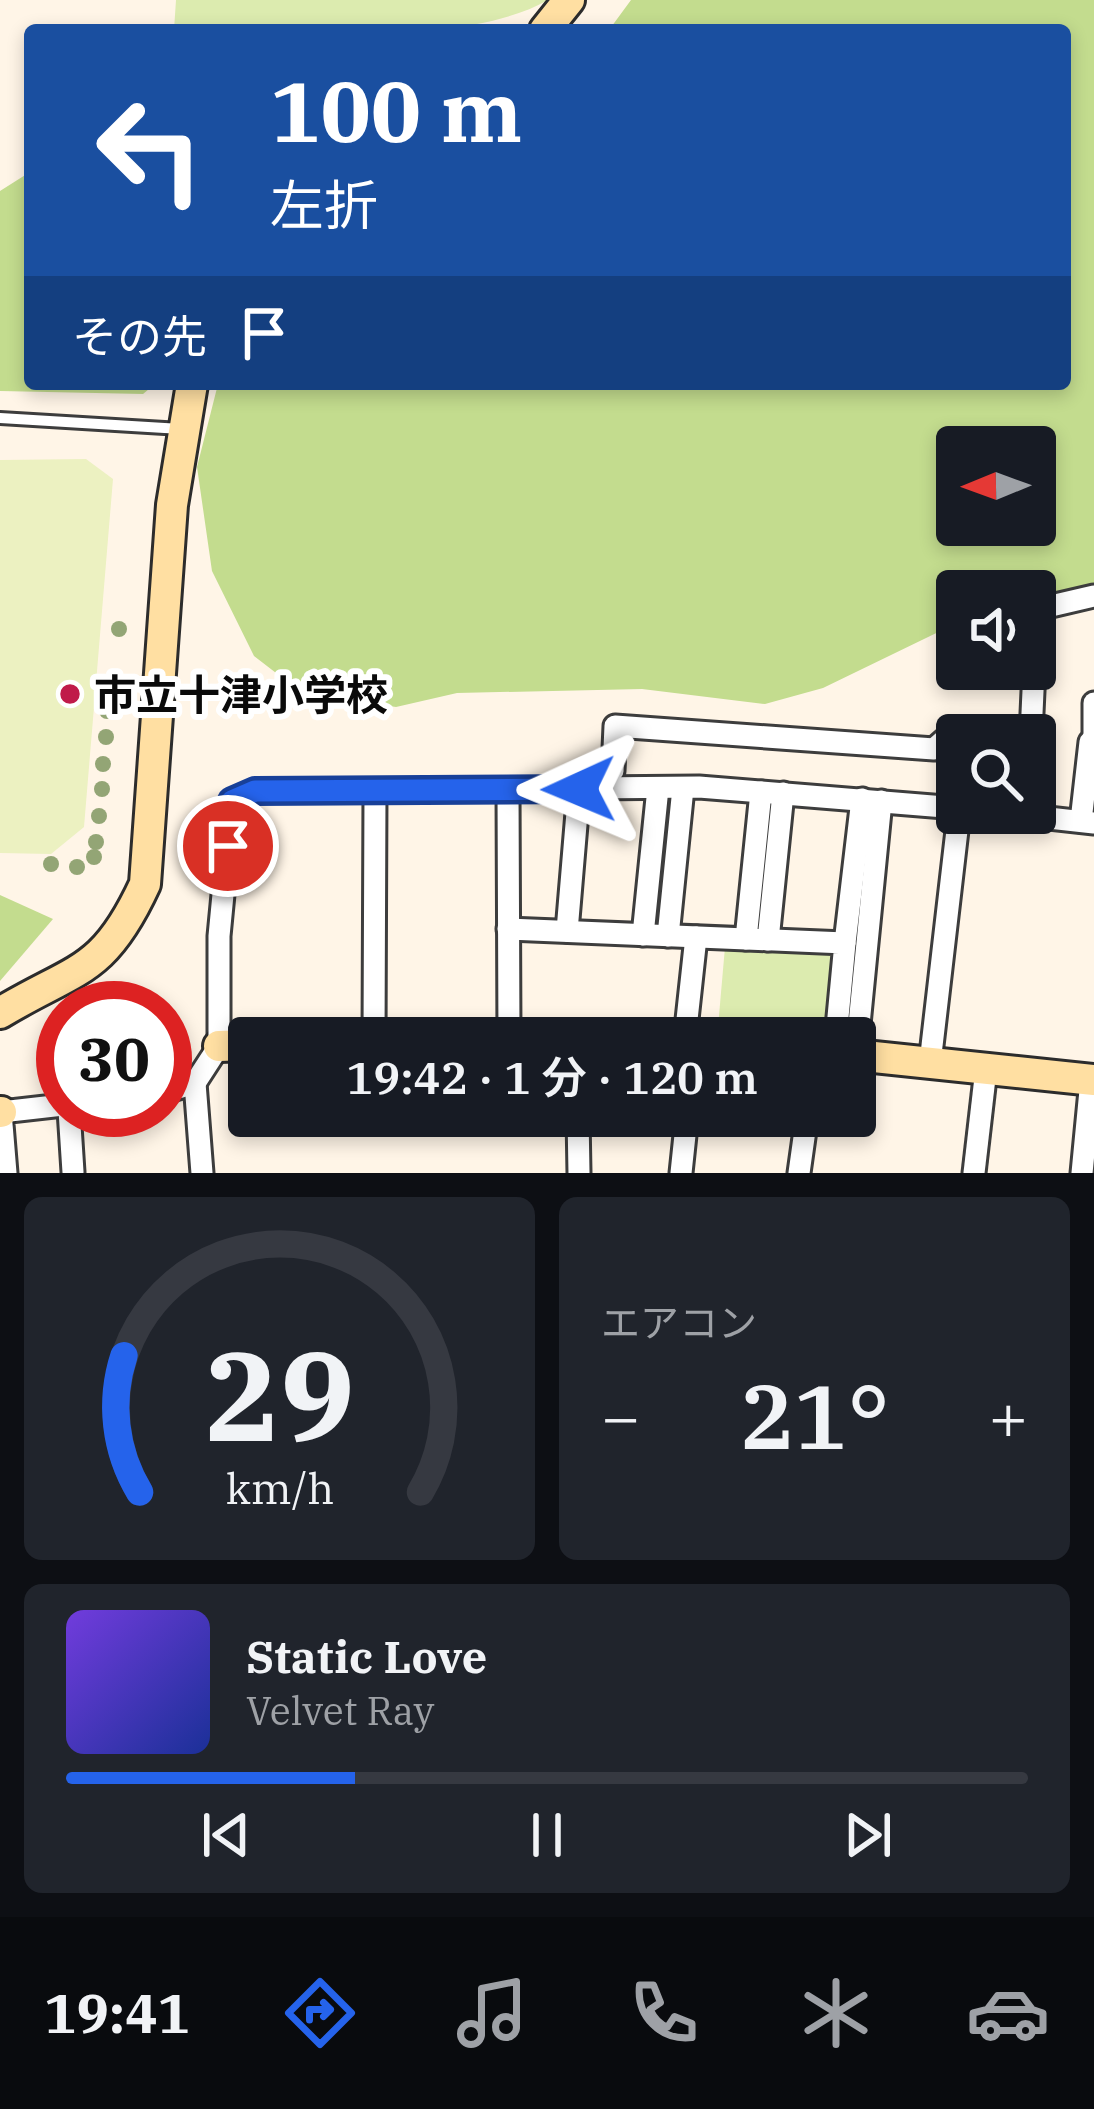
<!DOCTYPE html>
<html lang="ja">
<meta charset="utf-8">
<style>
:root{--surface:#171b24;--page:#20242c;--text:#f1f3f6;--muted:#9ea1a6;--line:#363941;--accent:#2563eb}
body{margin:0;font-family:"IBM Plex Serif","Noto Sans JP",serif;background:var(--page);color:var(--text);height:100vh;display:flex;flex-direction:column;font-size:45px;white-space:nowrap}
*{box-sizing:border-box;margin:0}
p{font-size:39px;color:var(--muted)}
.icon{flex:none;width:66px;height:66px;fill:none;stroke:currentColor;stroke-width:2;stroke-linecap:round;stroke-linejoin:round}
.map{position:relative;height:1173px;overflow:hidden}
.side{display:flex;flex-direction:column;gap:24px;padding:24px;background:#0d0f14;flex:1}
.side>*{flex:none}
.hud{position:absolute;left:24px;top:24px;width:1047px;height:366px;border-radius:12px;box-shadow:0 6px 18px #0003;background:#1a4fa0;color:#fff;overflow:hidden}
.needle{width:78px;rotate:269deg}
.controls{position:absolute;left:936px;top:426px;display:grid;gap:24px}
.controls a{display:grid;place-items:center;width:120px;height:120px;border-radius:12px;background:var(--surface);box-shadow:0 6px 18px #0003;font-size:60px}
.speed{position:absolute;left:36px;top:981px;display:flex;gap:24px;font-size:60px;font-weight:700;text-align:center}
.speed>*{display:grid;place-content:center;width:156px;height:156px;border-radius:50%;background:var(--surface);box-shadow:0 6px 18px #0003;line-height:1}
.speed .limit{border:18px solid #d22;background:#fff;color:#111}
.pin{position:absolute;display:grid;place-items:center;width:102px;height:102px;color:#fff;margin:-51px;border:6px solid #fff;border-radius:50%;box-shadow:0 3px 12px #0007}
.me{position:absolute;width:132px;margin:-66px;rotate:269deg;stroke-linejoin:round;filter:drop-shadow(0 0 9px #0008)}
.turn{display:flex;align-items:center;gap:42px;height:252px;padding:0 48px;font-size:54px}
.turn .icon{width:156px;height:156px;stroke-width:2.5}
.turn b{display:block;font-size:84px;line-height:102px}
.then{display:flex;align-items:center;height:114px;padding:0 48px;background:#0003;gap:24px;font-size:45px}
.big{font-size:90px;font-weight:600;line-height:1.1}
.side .tile{flex:1;display:flex;flex-direction:column;justify-content:center;gap:18px;min-width:0;padding:0 42px;border-radius:18px;background:var(--page)}
.side .dial{align-items:center;gap:0}
.dial svg{height:312px;overflow:visible;fill:none;stroke:var(--line);stroke-width:7;stroke-linecap:round;text-anchor:middle}
.dial text{fill:var(--text);stroke:none}
.song{display:flex;align-items:center;gap:36px}
.cover{width:144px;height:144px;border-radius:18px;background:linear-gradient(135deg,hsl(260 70% 55%),hsl(230 70% 35%))}
.played{height:12px;border-radius:6px;background:linear-gradient(90deg,var(--accent) 30%,var(--line) 30%)}
.keys{display:flex;justify-content:space-around;direction:ltr}
.heat{display:flex;justify-content:space-between;align-items:center;font-size:66px;direction:ltr}
.side .tiles{flex:1;display:grid;gap:24px;grid-template-columns:1fr 1fr}
.tile:last-child{grid-column:span 2}
.trip{position:absolute;left:228px;top:1017px;width:648px;height:120px;border-radius:12px;background:var(--surface);box-shadow:0 6px 18px #0003;font-weight:600;line-height:120px;text-align:center}
.menu{display:flex;height:192px;justify-content:space-around;align-items:center;background:#090b0e;color:var(--muted)}
.menu .icon{width:84px;height:84px}
.menu .active{color:var(--accent)}
.menu b{font-size:54px;color:var(--text)}
.map>svg:first-child{display:block}
.green{fill:#dcebaf}
.forest{fill:#c3dc8e;fill-rule:evenodd}
.pitch{fill:#ecf1c1}
.lines{fill:none;stroke-linecap:round;stroke-linejoin:round}
.lane-casing{stroke:#3d3d3d;stroke-width:16}
.street-casing{stroke:#3d3d3d;stroke-width:27}
.secondary-casing{stroke:#2c2c2c;stroke-width:36}
.lane{stroke:#fff;stroke-width:10}
.street{stroke:#fff;stroke-width:21}
.secondary{stroke:#ffdfa2;stroke-width:30}
.tree{fill:#93a575}
.route-casing{stroke:#184099;stroke-width:30}
.route{stroke:#2563eb;stroke-width:21}
.poi-dot{fill:#c01b4a;stroke:#fff;stroke-width:4.5}
.labels{text-anchor:middle;dominant-baseline:central;stroke-width:12;stroke-linejoin:round;paint-order:stroke}
.poi-label{font-size:42px;font-weight:bold;fill:#0a0a0a;stroke:#fff;text-anchor:start}
</style>
<div class="map">
<svg width="1094" height="1173" viewBox="0 0 1094 1173">
<rect width="100%" height="100%" fill="#fff5e7"/>
<g class="green">
<path d="M176,0H548C461,50 277,30 174,30Z"/>
<polygon points="725,947 831,951 836,957 830,1032 823,1037 718,1027"/>
</g>
<g class="forest">
<path d="M631,0H1094V583L1035,603V591H957V623L823,688L765,704L642,689L457,693L396,707L302,693L254,656L212,571L197,467L218,384H1065V30H609ZM957,447H1035V525H957Z"/>
<polygon points="30,172 30,384 155,384 143,394 0,391 0,191"/>
<polygon points="0,895 53,919 0,981"/>
</g>
<polygon class="pitch" points="86,459 113,479 84,827 51,854 0,853 0,460"/>
<g class="lines">
<defs>
<polyline id="lane" points="0,418 181,429"/>
<g id="street">
<polyline points="1035,659 1038,609 1094,596"/>
<polyline points="1094,703 1094,743"/>
<polyline points="1031,735 1034,669"/>
<polyline points="613,771 615,726 934,749 950,735 957,736"/>
<polyline points="508,790 509,1038"/>
<polyline points="1004,813 1094,823"/>
<polyline points="1081,821 1090,742"/>
<polyline points="508,929 845,943 836,1038"/>
<polyline points="567,931 579,789"/>
<polyline points="643,935 658,788"/>
<polyline points="668,936 683,788"/>
<polyline points="746,939 761,792"/>
<polyline points="768,940 783,793"/>
<polyline points="845,943 862,799"/>
<polyline points="374,1038 375,793"/>
<polyline points="685,1038 696,937"/>
<polyline points="856,1055 881,801"/>
<polyline points="930,1063 959,813"/>
<polyline points="195,1083 202,1173"/>
<polyline points="165,1092 195,1083 219,1046 219,936 232,801 255,791 699,787 957,808"/>
<polyline points="69,1110 73,1172"/>
<polyline points="578,1116 579,1173"/>
<polyline points="6,1173 1,1112 63,1105"/>
<polyline points="681,1173 687,1116"/>
<polyline points="799,1173 807,1116"/>
<polyline points="974,1173 986,1069"/>
<polyline points="1082,1173 1091,1080"/>
</g>
<g id="secondary">
<polyline points="545,30 569,0"/>
<path d="M0,1013C76,967 103,975 145,884L172,505L192,384"/>
<polyline points="637,1038 675,1038"/>
<polyline points="219,1046 249,1045"/>
<polyline points="855,1055 1094,1080"/>
<polyline points="0,1112 1,1112"/>
</g>
</defs>
<use href="#lane" class="lane-casing"/>
<use href="#street" class="street-casing"/>
<use href="#secondary" class="secondary-casing"/>
<use href="#lane" class="lane"/>
<use href="#street" class="street"/>
<use href="#secondary" class="secondary"/>
</g>
<g class="tree">
<circle cx="119" cy="629" r="8"/>
<circle cx="107" cy="711" r="8"/>
<circle cx="106" cy="737" r="8"/>
<circle cx="103" cy="764" r="8"/>
<circle cx="102" cy="789" r="8"/>
<circle cx="99" cy="816" r="8"/>
<circle cx="96" cy="842" r="8"/>
<circle cx="94" cy="857" r="8"/>
<circle cx="51" cy="864" r="8"/>
<circle cx="77" cy="867" r="8"/>
</g>
<g class="lines">
<defs>
<polyline id="route" points="228,846 232,801 255,791 579,789"/>
</defs>
<use href="#route" class="route-casing"/>
<use href="#route" class="route"/>
</g>
<circle class="poi-dot" cx="70" cy="694" r="12"/>
<g class="labels">
<g class="poi-label">
<text x="94" y="694">市立十津小学校</text>
</g>
</g>
</svg>
<div class="controls">
<a><svg class="needle" viewBox="-14 -14 28 28"><path d="M0-13l5 13h-10z" fill="#e53935"/><path d="M0 13l5-13h-10z" fill="#9ea1a6"/></svg></a>
<a><svg class="icon" aria-label="sound" viewBox="0 0 24 24"><path d="M4 9h4l5-4v14l-5-4H4zM17 9q2 3 0 6"/></svg></a>
<a><svg class="icon" aria-label="search" viewBox="0 0 24 24"><circle cx="10" cy="10" r="6"/><path d="M15 15l6 6"/></svg></a>
</div>
<div class="speed"><div class="limit">30</div></div>
<div class="pin" style="left:228px;top:846px;background:#d93025"><svg class="icon" aria-label="arrive" viewBox="0 0 24 24"><path d="M6 21V4h12l-3 4 3 4H6"/></svg></div>
<svg class="me" style="left:579px;top:789px" viewBox="-20 -20 40 40"><path d="M0-17L14 15 0 8-14 15z" fill="#2563eb" stroke="#fff" stroke-width="4"/></svg>
<div class="trip">19:42 · 1 分 · 120 m</div>
<div class="hud">
<div class="turn"><svg class="icon" aria-label="left" viewBox="0 0 24 24"><path d="M17 20v-9H6M10 6l-5 5 5 5"/></svg><div><b>100 m</b>左折</div></div>
<div class="then">その先<svg class="icon" aria-label="arrive" viewBox="0 0 24 24"><path d="M6 21V4h12l-3 4 3 4H6"/></svg></div>
</div>
</div>
<section class="side">
<div class="tiles">
<div class="tile dial"><svg viewBox="0 0 100 80">
<path d="M14 69A42 42 0 1 1 86 69"/>
<path d="M14 69A42 42 0 0 1 10 34" stroke="#2563eb"/>
<text x="50" y="56" font-size="32" font-weight="700">29</text>
<text x="50" y="72" font-size="11">km/h</text>
</svg></div>
<div class="tile"><p>エアコン</p>
<div class="heat"><a>−</a><b class="big">21°</b><a>+</a></div>
</div>
<div class="tile">
<div class="song"><i class="cover"></i><div><b>Static Love</b><p>Velvet Ray</p></div></div>
<div class="played"></div>
<div class="keys"><svg class="icon" aria-label="previous" viewBox="0 0 24 24"><path d="M18 5L8 12l10 7zM5 5v14"/></svg><svg class="icon" aria-label="pause" viewBox="0 0 24 24"><path d="M8 5v14M16 5v14"/></svg><svg class="icon" aria-label="next" viewBox="0 0 24 24"><path d="M6 5l10 7-10 7zM19 5v14"/></svg></div>
</div>
</div>
</section>
<nav class="menu">
<b>19:41</b>
<svg class="icon active" aria-label="directions" viewBox="0 0 24 24"><path d="M12 3l9 9-9 9-9-9zM9 14v-3h6M13 9l2 2-2 2"/></svg>
<svg class="icon" aria-label="music" viewBox="0 0 24 24"><path d="M9 18V5l10-2v13"/><circle cx="6" cy="18" r="3"/><circle cx="16" cy="16" r="3"/></svg>
<svg class="icon" aria-label="phone" viewBox="0 0 24 24"><path d="M5 4h4l2 5-3 2q2 4 5 5l2-3 5 2v4C11 20 4 13 5 4z"/></svg>
<svg class="icon" aria-label="climate" viewBox="0 0 24 24"><path d="M12 3v18M4 7l16 10M4 17L20 7"/></svg>
<svg class="icon" aria-label="car" viewBox="0 0 24 24"><path d="M5 17H2v-5l4-1 3-4h7l3 4 3 1v5h-3M9 17h6M6 11h13"/><circle cx="7" cy="17" r="2"/><circle cx="17" cy="17" r="2"/></svg>
</nav>
